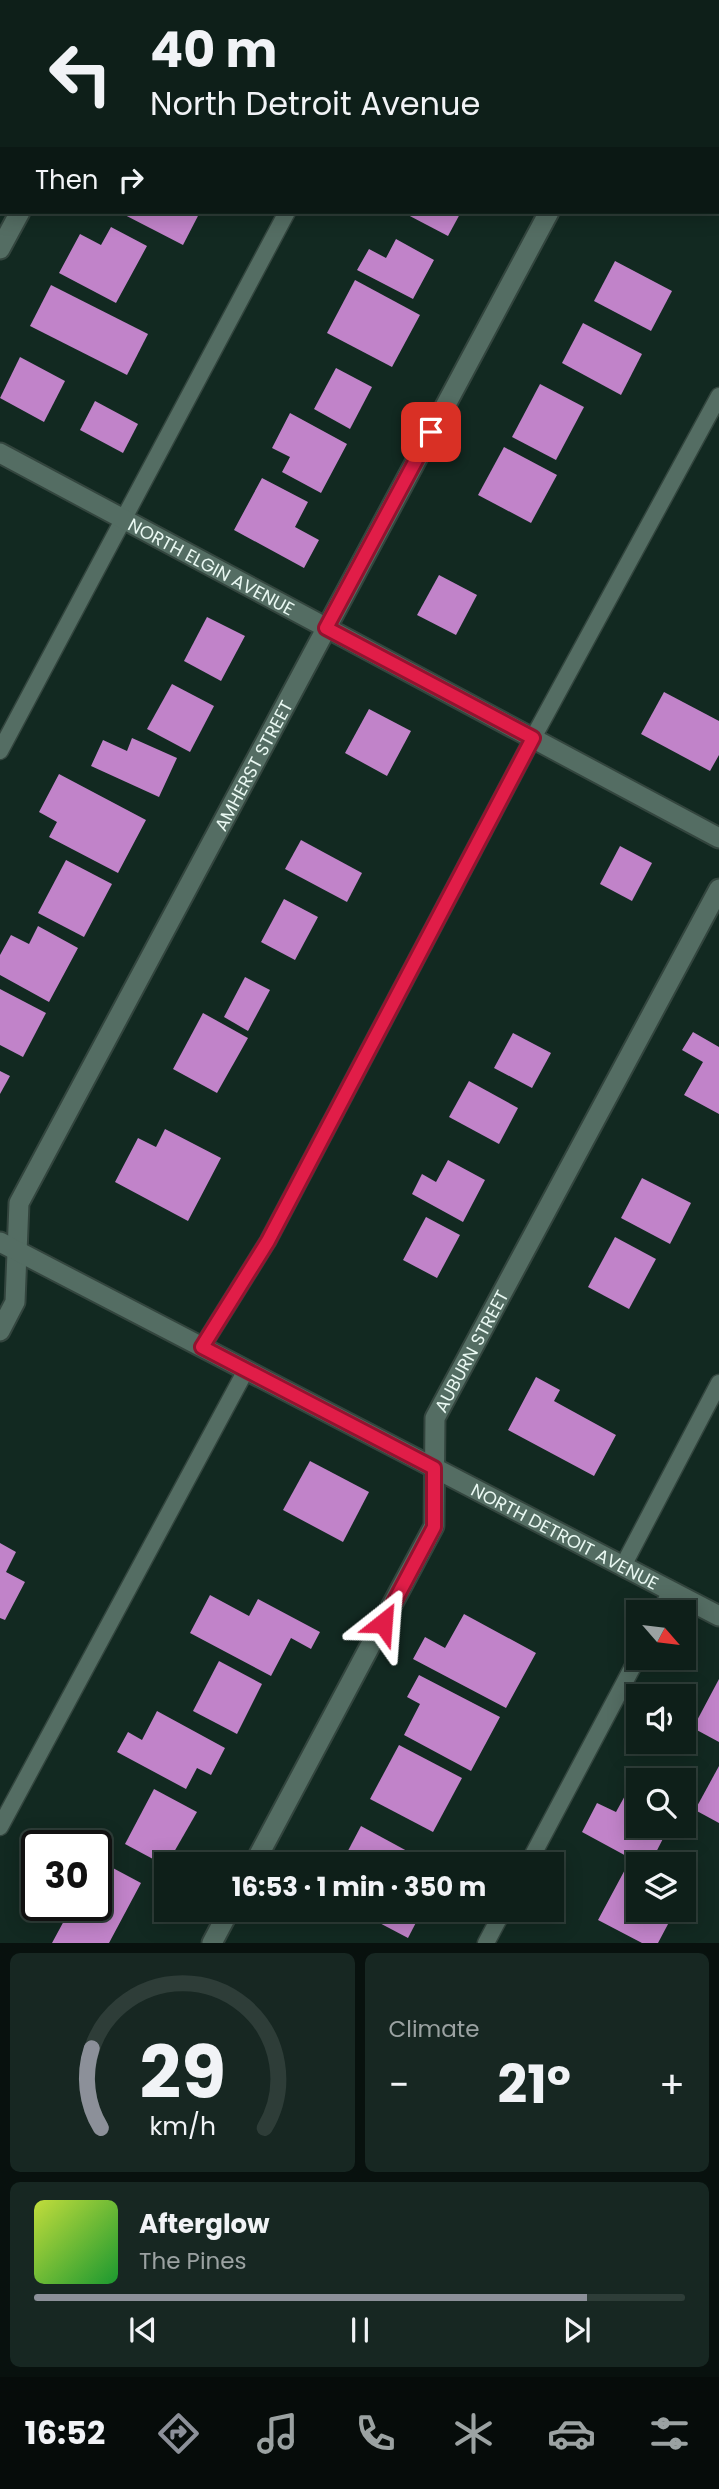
<!DOCTYPE html>
<meta charset="utf-8">
<style>
:root{--surface:#0e1f19;--page:#172722;--text:#f1f3f6;--muted:#9ba2a2;--line:#2e3d38;--accent:#8c9099}
body{margin:0;font-family:Poppins,sans-serif;background:var(--page);color:var(--text);height:100vh;display:flex;flex-direction:column;font-size:26px;white-space:nowrap}
*{box-sizing:border-box;margin:0}
p{font-size:23px;color:var(--muted)}
.icon{flex:none;width:38px;height:38px;fill:none;stroke:currentColor;stroke-width:2;stroke-linecap:round;stroke-linejoin:round}
.map{position:relative;height:1943px;overflow:hidden}
.side{display:flex;flex-direction:column;gap:10px;padding:10px;background:#08110e;flex:1}
.side>*{flex:none}
.top-card{position:absolute;left:0px;top:0px;width:719px;height:214px;box-shadow:0 4px 18px #0003,0 0 0 2px var(--line);background:#0e1f19;color:var(--text);overflow:hidden}
.needle{width:46px;rotate:118deg}
.controls{position:absolute;left:626px;top:1600px;display:grid;gap:14px}
.controls a{display:grid;place-items:center;width:70px;height:70px;border-radius:0px;background:var(--surface);box-shadow:0 4px 18px #0003,0 0 0 2px var(--line);font-size:35px}
.speed{position:absolute;left:21px;top:1830px;display:flex;gap:14px;font-size:35px;font-weight:700;text-align:center}
.speed>*{display:grid;place-content:center;width:91px;height:91px;border-radius:50%;background:var(--surface);box-shadow:0 4px 18px #0003,0 0 0 2px var(--line);line-height:1}
.speed .limit{border:4px solid #111;border-radius:10px;background:#fff;color:#111}
.pin{position:absolute;display:grid;place-items:center;width:60px;height:60px;color:#fff;margin:-30px;border-radius:14px;box-shadow:0 4px 10px #0006}
.me{position:absolute;width:77px;margin:-38px;rotate:28deg;stroke-linejoin:round;filter:drop-shadow(0 0 5px #0008)}
.turn{display:flex;align-items:center;gap:24px;height:147px;padding:0 35px;font-size:32px}
.turn .icon{width:91px;height:91px;stroke-width:2.5}
.turn b{display:block;font-size:49px;line-height:60px}
.then{display:flex;align-items:center;height:66px;padding:0 35px;background:#0003;gap:14px;font-size:26px}
.big{font-size:52px;font-weight:700;line-height:1.1}
.side .tile{flex:1;display:flex;flex-direction:column;justify-content:center;gap:10px;min-width:0;padding:0 24px;border-radius:10px;background:var(--page)}
.side .dial{align-items:center;gap:0}
.dial svg{height:182px;overflow:visible;fill:none;stroke:var(--line);stroke-width:7;stroke-linecap:round;text-anchor:middle}
.dial text{fill:var(--text);stroke:none}
.song{display:flex;align-items:center;gap:21px}
.cover{width:84px;height:84px;border-radius:10px;background:linear-gradient(135deg,hsl(70 70% 55%),hsl(130 70% 35%))}
.played{height:7px;border-radius:4px;background:linear-gradient(90deg,var(--accent) 85%,var(--line) 85%)}
.keys{display:flex;justify-content:space-around;direction:ltr}
.heat{display:flex;justify-content:space-between;align-items:center;font-size:38px;direction:ltr}
.side .tiles{flex:1;display:grid;gap:10px;grid-template-columns:1fr 1fr}
.tile:last-child{grid-column:span 2}
.trip{position:absolute;left:154px;top:1852px;width:410px;height:70px;border-radius:0px;background:var(--surface);box-shadow:0 4px 18px #0003,0 0 0 2px var(--line);font-weight:700;line-height:70px;text-align:center}
.dock{display:flex;height:112px;justify-content:space-around;align-items:center;background:#060c0a;color:var(--muted)}
.dock .icon{width:49px;height:49px}
.dock .on{color:var(--accent)}
.dock b{font-size:32px;color:var(--text)}
.map>svg:first-child{display:block}
.building{fill:#c183c9}
.lines{fill:none;stroke-linecap:round;stroke-linejoin:round}
.service-casing{stroke:#33453e;stroke-width:19}
.minor-casing{stroke:#33453e;stroke-width:23}
.tertiary-casing{stroke:#33453e;stroke-width:23}
.service{stroke:#546d63;stroke-width:16}
.minor{stroke:#546d63;stroke-width:19}
.tertiary{stroke:#546d63;stroke-width:19}
.route-casing{stroke:#92132f;stroke-width:18}
.route{stroke:#e11d48;stroke-width:12}
.labels{text-anchor:middle;dominant-baseline:central;stroke-width:7;stroke-linejoin:round;paint-order:stroke}
.street-label{font-size:18px;fill:#e9f8f2;stroke:#122921}
</style>
<div class="map">
<svg width="719" height="1943" viewBox="0 0 719 1943">
<rect width="100%" height="100%" fill="#122921"/>
<g class="building">
<polygon points="119,212 200,212 183,245"/>
<polygon points="407,212 461,212 448,236 406,214"/>
<polygon points="111,227 147,246 116,303 59,273 80,234 101,245"/>
<polygon points="396,239 434,260 413,299 357,270 369,249 386,258"/>
<polygon points="615,261 672,291 651,331 594,301"/>
<polygon points="355,280 420,315 392,367 327,333"/>
<polygon points="51,285 148,334 127,375 30,326"/>
<polygon points="583,323 642,354 621,395 562,363"/>
<polygon points="20,357 65,381 44,422 0,398"/>
<polygon points="336,368 372,387 350,429 314,409"/>
<polygon points="540,384 584,407 556,460 512,437"/>
<polygon points="95,401 138,424 123,453 80,430"/>
<polygon points="290,413 347,444 321,493 282,472 290,457 272,448"/>
<polygon points="504,447 557,475 531,523 478,495"/>
<polygon points="262,478 308,502 295,527 319,540 304,568 234,530"/>
<polygon points="439,575 477,595 456,635 417,615"/>
<polygon points="207,617 245,636 221,681 184,661"/>
<polygon points="172,684 214,706 190,752 147,729"/>
<polygon points="664,692 719,721 719,755 710,771 641,734"/>
<polygon points="369,709 411,731 387,776 345,753"/>
<polygon points="132,738 177,758 159,797 91,766 103,740 127,751"/>
<polygon points="59,774 146,820 118,873 49,837 57,822 39,812"/>
<polygon points="301,840 362,873 347,902 285,869"/>
<polygon points="620,846 652,863 632,901 600,884"/>
<polygon points="66,860 112,884 84,937 38,913"/>
<polygon points="284,899 318,917 295,960 261,942"/>
<polygon points="38,926 78,948 49,1002 0,975 0,955 11,935 29,944"/>
<polygon points="245,977 270,990 248,1031 224,1017"/>
<polygon points="0,989 46,1013 23,1057 0,1045"/>
<polygon points="203,1013 248,1038 217,1093 173,1069"/>
<polygon points="693,1032 719,1047 719,1114 684,1095 703,1062 682,1050"/>
<polygon points="513,1033 551,1053 532,1088 494,1068"/>
<polygon points="0,1071 10,1076 0,1094"/>
<polygon points="469,1081 518,1108 499,1144 449,1117"/>
<polygon points="165,1129 221,1158 188,1221 115,1182 138,1138 156,1147"/>
<polygon points="448,1160 485,1180 463,1222 412,1194 422,1174 436,1182"/>
<polygon points="642,1178 691,1203 670,1244 621,1218"/>
<polygon points="426,1217 460,1235 437,1278 403,1260"/>
<polygon points="615,1237 656,1259 629,1309 588,1287"/>
<polygon points="536,1377 560,1390 554,1401 616,1435 594,1476 508,1430"/>
<polygon points="310,1461 369,1492 343,1542 283,1510"/>
<polygon points="0,1543 16,1552 6,1572 25,1582 5,1620 0,1618"/>
<polygon points="210,1595 249,1616 258,1599 320,1632 311,1649 291,1638 271,1676 190,1633"/>
<polygon points="464,1614 536,1653 506,1708 413,1659 425,1637 445,1648"/>
<polygon points="219,1661 262,1684 237,1734 193,1711"/>
<polygon points="419,1675 500,1717 471,1771 404,1735 420,1704 407,1697"/>
<polygon points="719,1679 719,1742 693,1728"/>
<polygon points="157,1711 225,1748 211,1775 197,1768 186,1789 117,1752 128,1732 142,1740"/>
<polygon points="399,1745 462,1778 433,1832 370,1799"/>
<polygon points="719,1766 719,1823 695,1810"/>
<polygon points="154,1789 197,1812 166,1866 125,1844"/>
<polygon points="627,1792 639,1798 639,1825 670,1825 650,1864 641,1864 582,1832 597,1803 616,1812"/>
<polygon points="361,1826 431,1864 341,1864"/>
<polygon points="456,1850 483,1864 448,1864"/>
<polygon points="96,1859 141,1883 109,1943 52,1943 72,1906 96,1906"/>
<polygon points="628,1864 639,1870 639,1909 676,1909 658,1943 642,1943 598,1920"/>
<polygon points="353,1909 423,1909 408,1938"/>
</g>
<g class="lines">
<defs>
<g id="service">
<polyline points="399,2 400,0"/>
<polyline points="0,751 287,212"/>
<polyline points="202,1347 268,1241 533,738 719,396"/>
<polyline points="623,1566 719,1383"/>
<polyline points="660,1612 671,1591"/>
<polyline points="0,1827 246,1370"/>
<polyline points="528,1864 639,1655"/>
<polyline points="486,1943 504,1909"/>
</g>
<g id="minor">
<polyline points="132,2 133,0"/>
<polyline points="661,2 662,0"/>
<polyline points="0,249 20,212"/>
<path id="s1" d="M0,453L719,838"/>
<path id="s2" d="M0,1331L15,1302L19,1203L549,212"/>
<path id="s3" d="M254,1864L434,1526L435,1418L719,889"/>
<polyline points="212,1943 230,1909"/>
</g>
<g id="tertiary">
<polyline points="523,0 527,2"/>
<polyline points="718,103 719,104"/>
<path id="s4" d="M0,1242L719,1616"/>
</g>
</defs>
<use href="#service" class="service-casing"/>
<use href="#minor" class="minor-casing"/>
<use href="#tertiary" class="tertiary-casing"/>
<use href="#service" class="service"/>
<use href="#minor" class="minor"/>
<use href="#tertiary" class="tertiary"/>
</g>
<g class="lines">
<defs>
<polyline id="route" points="383,1623 434,1527 434,1468 202,1347 268,1241 533,738 326,628 431,432"/>
</defs>
<use href="#route" class="route-casing"/>
<use href="#route" class="route"/>
</g>
<g class="labels">
<g class="street-label">
<text stroke="none"><textPath href="#s1" startOffset="240">NORTH ELGIN AVENUE</textPath></text>
<text stroke="none"><textPath href="#s2" startOffset="628">AMHERST STREET</textPath></text>
<text stroke="none"><textPath href="#s3" startOffset="567">AUBURN STREET</textPath></text>
<text stroke="none"><textPath href="#s4" startOffset="637">NORTH DETROIT AVENUE</textPath></text>
</g>
</g>
</svg>
<div class="controls">
<a><svg class="needle" viewBox="-14 -14 28 28"><path d="M0-13l5 13h-10z" fill="#e53935"/><path d="M0 13l5-13h-10z" fill="#9ba2a2"/></svg></a>
<a><svg class="icon" aria-label="sound" viewBox="0 0 24 24"><path d="M4 9h4l5-4v14l-5-4H4zM17 9q2 3 0 6"/></svg></a>
<a><svg class="icon" aria-label="search" viewBox="0 0 24 24"><circle cx="10" cy="10" r="6"/><path d="M15 15l6 6"/></svg></a>
<a><svg class="icon" aria-label="layers" viewBox="0 0 24 24"><path d="M12 4l9 5-9 5-9-5zM3 14l9 5 9-5"/></svg></a>
</div>
<div class="speed"><div class="limit">30</div></div>
<div class="pin" style="left:431px;top:432px;background:#d93025"><svg class="icon" aria-label="arrive" viewBox="0 0 24 24"><path d="M6 21V4h12l-3 4 3 4H6"/></svg></div>
<svg class="me" style="left:383px;top:1623px" viewBox="-20 -20 40 40"><path d="M0-17L14 15 0 8-14 15z" fill="#e11d48" stroke="#fff" stroke-width="4"/></svg>
<div class="trip">16:53 · 1 min · 350 m</div>
<div class="top-card">
<div class="turn"><svg class="icon" aria-label="left" viewBox="0 0 24 24"><path d="M17 20v-9H6M10 6l-5 5 5 5"/></svg><div><b>40 m</b>North Detroit Avenue</div></div>
<div class="then">Then<svg class="icon" aria-label="right" viewBox="0 0 24 24"><path d="M7 20v-9h11M14 6l5 5-5 5"/></svg></div>
</div>
</div>
<section class="side">
<div class="tiles">
<div class="tile dial"><svg viewBox="0 0 100 80">
<path d="M14 69A42 42 0 1 1 86 69"/>
<path d="M14 69A42 42 0 0 1 10 34" stroke="#8c9099"/>
<text x="50" y="56" font-size="32" font-weight="700">29</text>
<text x="50" y="72" font-size="11">km/h</text>
</svg></div>
<div class="tile"><p>Climate</p>
<div class="heat"><a>−</a><b class="big">21°</b><a>+</a></div>
</div>
<div class="tile">
<div class="song"><i class="cover"></i><div><b>Afterglow</b><p>The Pines</p></div></div>
<div class="played"></div>
<div class="keys"><svg class="icon" aria-label="previous" viewBox="0 0 24 24"><path d="M18 5L8 12l10 7zM5 5v14"/></svg><svg class="icon" aria-label="pause" viewBox="0 0 24 24"><path d="M8 5v14M16 5v14"/></svg><svg class="icon" aria-label="next" viewBox="0 0 24 24"><path d="M6 5l10 7-10 7zM19 5v14"/></svg></div>
</div>
</div>
</section>
<nav class="dock">
<b>16:52</b>
<svg class="icon on" aria-label="directions" viewBox="0 0 24 24"><path d="M12 3l9 9-9 9-9-9zM9 14v-3h6M13 9l2 2-2 2"/></svg>
<svg class="icon" aria-label="music" viewBox="0 0 24 24"><path d="M9 18V5l10-2v13"/><circle cx="6" cy="18" r="3"/><circle cx="16" cy="16" r="3"/></svg>
<svg class="icon" aria-label="phone" viewBox="0 0 24 24"><path d="M5 4h4l2 5-3 2q2 4 5 5l2-3 5 2v4C11 20 4 13 5 4z"/></svg>
<svg class="icon" aria-label="climate" viewBox="0 0 24 24"><path d="M12 3v18M4 7l16 10M4 17L20 7"/></svg>
<svg class="icon" aria-label="car" viewBox="0 0 24 24"><path d="M5 17H2v-5l4-1 3-4h7l3 4 3 1v5h-3M9 17h6M6 11h13"/><circle cx="7" cy="17" r="2"/><circle cx="17" cy="17" r="2"/></svg>
<svg class="icon" aria-label="filters" viewBox="0 0 24 24"><path d="M4 7h16M4 17h16"/><circle cx="9" cy="7" r="2"/><circle cx="15" cy="17" r="2"/></svg>
</nav>
